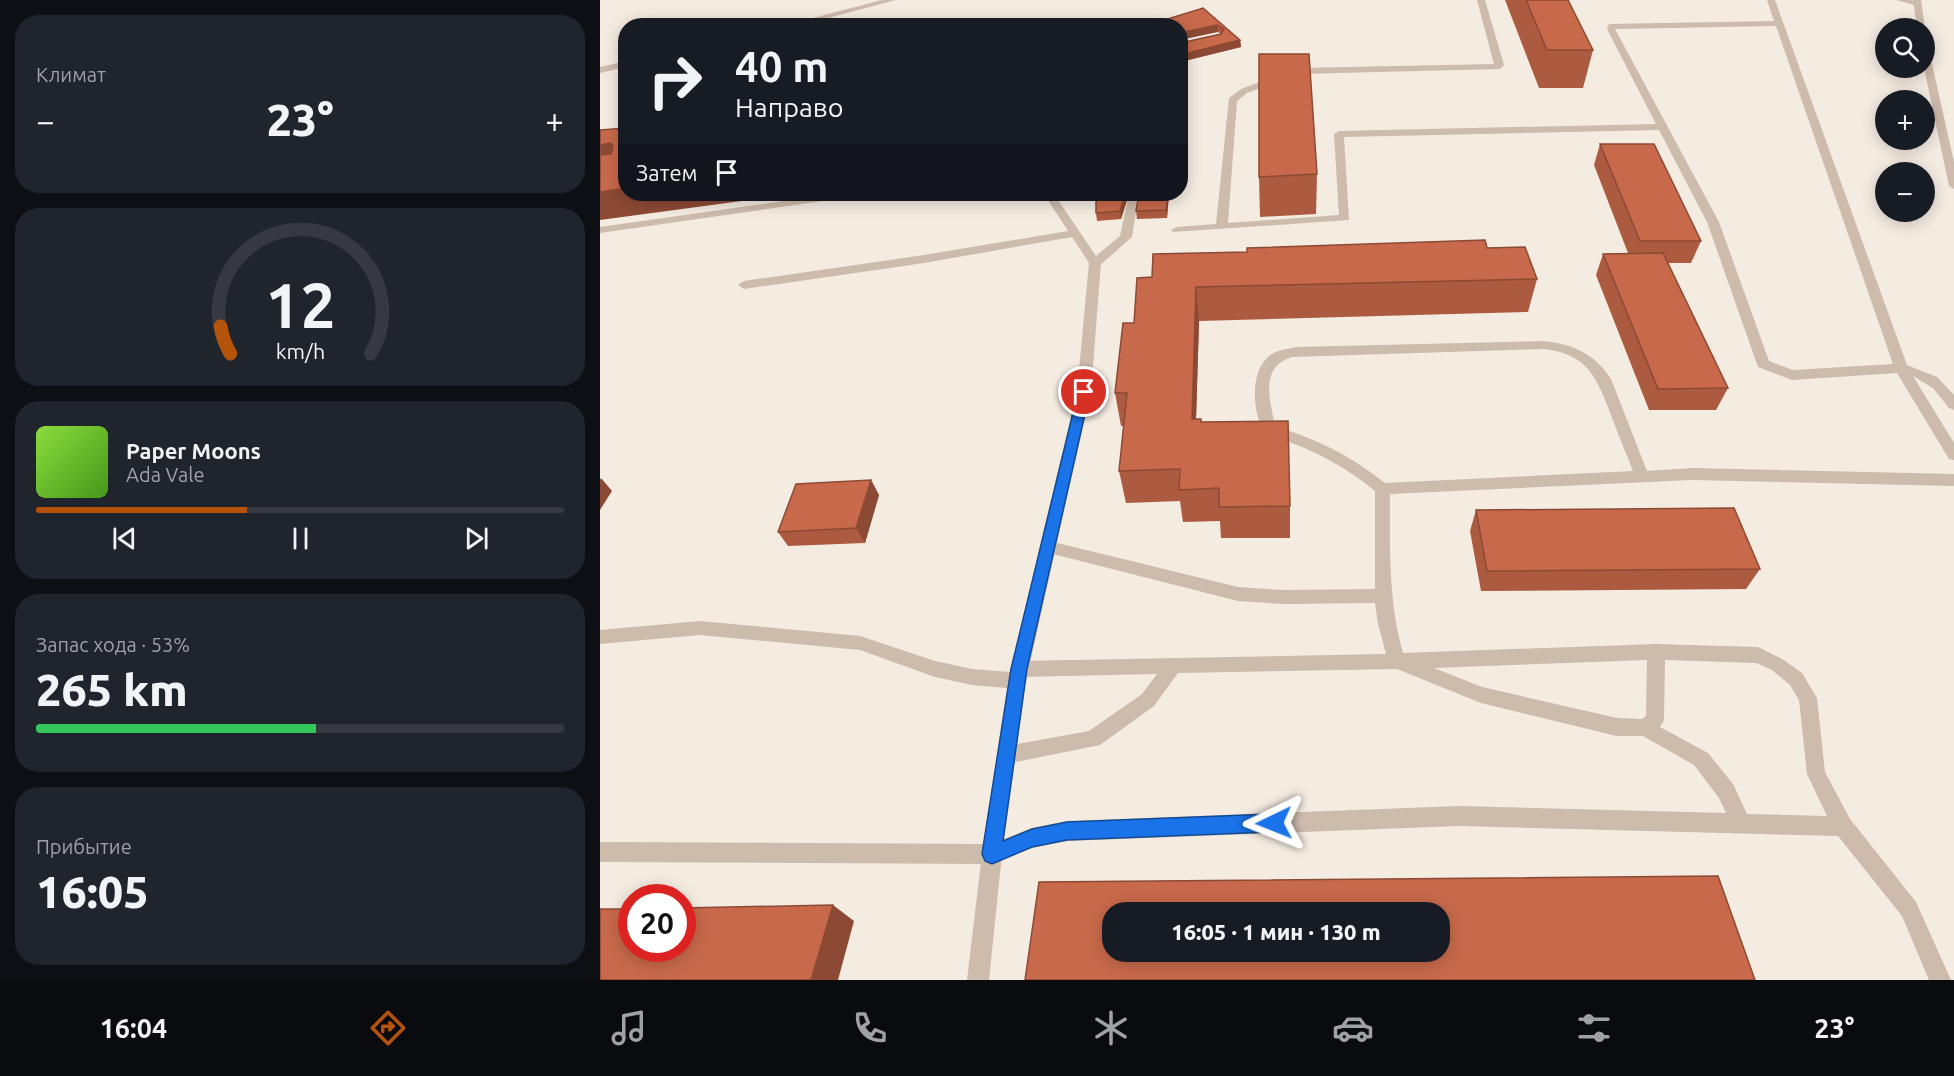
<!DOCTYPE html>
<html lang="ru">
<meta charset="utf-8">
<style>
:root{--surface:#171b24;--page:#20242c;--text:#f1f3f6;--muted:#9ea1a6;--line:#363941;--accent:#b45309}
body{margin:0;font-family:Ubuntu,sans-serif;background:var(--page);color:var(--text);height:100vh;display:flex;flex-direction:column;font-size:22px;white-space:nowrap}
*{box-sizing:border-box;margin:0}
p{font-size:20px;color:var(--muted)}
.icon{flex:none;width:33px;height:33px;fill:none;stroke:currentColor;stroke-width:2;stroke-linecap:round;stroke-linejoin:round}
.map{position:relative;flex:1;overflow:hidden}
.side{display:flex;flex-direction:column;gap:15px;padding:15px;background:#0d0f14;width:600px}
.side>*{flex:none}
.guide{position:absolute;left:18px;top:18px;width:570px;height:183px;border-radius:24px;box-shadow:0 3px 15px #0003;background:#171b24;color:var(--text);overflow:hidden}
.buttons{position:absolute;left:1275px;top:18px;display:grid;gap:12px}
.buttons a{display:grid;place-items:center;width:60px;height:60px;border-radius:50%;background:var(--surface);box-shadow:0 3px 15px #0003;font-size:30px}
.speed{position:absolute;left:18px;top:884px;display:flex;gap:12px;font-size:30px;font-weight:700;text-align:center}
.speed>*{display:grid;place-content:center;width:78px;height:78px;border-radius:50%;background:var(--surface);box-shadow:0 3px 15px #0003;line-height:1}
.speed .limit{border:9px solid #d22;background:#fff;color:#111}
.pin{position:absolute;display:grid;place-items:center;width:51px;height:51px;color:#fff;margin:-26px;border:3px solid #fff;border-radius:50%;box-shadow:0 2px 6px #0007}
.me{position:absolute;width:66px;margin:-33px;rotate:268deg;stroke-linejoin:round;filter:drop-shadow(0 0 4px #0008)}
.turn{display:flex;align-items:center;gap:21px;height:126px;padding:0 18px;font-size:27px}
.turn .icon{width:78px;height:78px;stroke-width:2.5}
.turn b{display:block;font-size:42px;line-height:51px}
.then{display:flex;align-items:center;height:57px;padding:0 18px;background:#0003;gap:12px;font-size:22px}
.big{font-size:45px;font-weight:800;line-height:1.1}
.side .card{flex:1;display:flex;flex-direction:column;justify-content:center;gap:9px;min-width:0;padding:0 21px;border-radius:24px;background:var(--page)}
.side .dial{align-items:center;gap:0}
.dial svg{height:156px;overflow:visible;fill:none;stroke:var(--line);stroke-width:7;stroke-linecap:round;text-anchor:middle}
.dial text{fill:var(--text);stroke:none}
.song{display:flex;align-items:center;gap:18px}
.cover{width:72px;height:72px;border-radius:9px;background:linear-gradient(135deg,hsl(90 70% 55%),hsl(100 70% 35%))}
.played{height:6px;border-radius:3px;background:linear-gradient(90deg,var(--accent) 40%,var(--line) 40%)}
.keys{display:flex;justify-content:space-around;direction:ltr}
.heat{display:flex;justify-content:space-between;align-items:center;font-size:33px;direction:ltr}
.charge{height:9px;border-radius:4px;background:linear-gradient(90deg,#34c759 53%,var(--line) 0)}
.trip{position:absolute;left:502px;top:902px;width:348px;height:60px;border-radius:24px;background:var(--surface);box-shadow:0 3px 15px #0003;font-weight:800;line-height:60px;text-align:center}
.tab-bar{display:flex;height:96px;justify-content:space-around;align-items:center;background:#090b0e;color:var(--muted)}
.tab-bar .icon{width:42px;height:42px}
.tab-bar .active{color:var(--accent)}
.tab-bar b{font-size:27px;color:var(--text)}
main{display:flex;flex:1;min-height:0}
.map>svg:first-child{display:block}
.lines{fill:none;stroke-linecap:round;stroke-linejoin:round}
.lane{fill:#cdbbac;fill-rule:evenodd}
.street{fill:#cdbbac;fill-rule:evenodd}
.wall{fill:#ac5a40}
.shaded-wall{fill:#8c4a34}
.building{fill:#c8694b;stroke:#8c4a34;stroke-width:1.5;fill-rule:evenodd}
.route{fill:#1a73e8;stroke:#114b97;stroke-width:1.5}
</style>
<main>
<section class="side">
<div class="card"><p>Климат</p>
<div class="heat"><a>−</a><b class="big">23°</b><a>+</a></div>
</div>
<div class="card dial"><svg viewBox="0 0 100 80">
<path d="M14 69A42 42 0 1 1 86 69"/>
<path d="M14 69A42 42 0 0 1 9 55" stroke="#b45309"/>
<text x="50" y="56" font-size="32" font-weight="700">12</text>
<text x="50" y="72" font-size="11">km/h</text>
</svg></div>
<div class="card">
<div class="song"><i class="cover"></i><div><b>Paper Moons</b><p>Ada Vale</p></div></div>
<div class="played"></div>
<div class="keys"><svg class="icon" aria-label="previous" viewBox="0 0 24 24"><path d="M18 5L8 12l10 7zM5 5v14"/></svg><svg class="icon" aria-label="pause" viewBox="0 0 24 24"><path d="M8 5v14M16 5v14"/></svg><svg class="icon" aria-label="next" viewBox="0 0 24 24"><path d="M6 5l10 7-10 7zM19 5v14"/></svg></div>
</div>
<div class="card"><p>Запас хода · 53%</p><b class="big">265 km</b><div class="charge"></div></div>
<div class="card"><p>Прибытие</p><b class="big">16:05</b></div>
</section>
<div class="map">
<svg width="1354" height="980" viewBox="0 0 1354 980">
<rect width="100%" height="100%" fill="#f4ebe1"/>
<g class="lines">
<g class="lane">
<path d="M877,0H885L904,65L900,69L698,74L647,93L637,101L628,223L739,215L734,134L739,131L1056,124L1007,29L1009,24L1174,21L1167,0H1175L1307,365L1337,377L1354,395V410L1349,408L1333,388L1313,376L1354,443V460L1349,459L1297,373L1192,380L1158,367L1107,222L1059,130L744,137L749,220L573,232L571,230L577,227L616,224L629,98L641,89L697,68L894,64ZM1176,26L1293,364L1193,370L1169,361L1119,222L1015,29Z"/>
<polygon points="1296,0 1311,0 1322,4 1318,6"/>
<polygon points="232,194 256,194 251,197 0,233 0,227"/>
<polygon points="444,194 454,194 496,256 520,236 529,194 539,194 532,237 499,266 491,266 472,237 324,263 144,289 138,285 144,281 324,255 468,231"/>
<path d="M944,341C973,344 995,354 1011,379L1047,471L1092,468L1354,474V486L1092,480L790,494C790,548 788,601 803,653L1056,644L1158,647L1184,660L1202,673L1217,698L1225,772L1250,819L1316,902L1351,980H1329L1302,916L1238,836L859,826L467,841L432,848L392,864L0,862V842L392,844L432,828L467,821L859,806L1126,813L1119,798L1094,765L1043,736H1017L881,703L797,669L578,673L554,706L500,745L406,764L399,761L397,755L399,749L406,746L489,731L542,694L557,674L419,677L413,675L410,669L413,663L419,661L786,654L778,624L775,603L683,604L638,601L449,553L443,552L441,547L443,542L449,541L638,587L683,590L775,589V491C736,460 710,449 664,433C653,412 649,373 669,356C676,350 688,349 696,347ZM944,349C988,354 997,378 1011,415C1018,434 1026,453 1033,471L785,483C748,454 720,441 675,426C670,400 659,367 692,357ZM1047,660L1046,716L1042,719L1017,718L882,687L834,668ZM1065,660L1156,663L1172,670L1190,685L1199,700L1207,774L1227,816L1147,814L1133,784L1108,753L1060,727L1064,720Z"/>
</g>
<g class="street">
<polygon points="282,0 296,0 198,26 182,26"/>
<polygon points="1313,0 1321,0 1325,28 1324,29 1317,28"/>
<polygon points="1324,43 1328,46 1354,162 1354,189 1349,186 1324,68"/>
<polygon points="26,61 26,67 0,73 0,67"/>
<polygon points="495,259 501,263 491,391 426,681 402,854 389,980 367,980 382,854 407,688 372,685 335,677 260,650 100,635 0,644 0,630 100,621 260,636 335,661 372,669 410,672 477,391 489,263"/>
</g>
</g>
<g class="wall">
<polygon points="905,0 968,0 993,50 983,88 939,88"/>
<polygon points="603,8 640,40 641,47 580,62 580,43 621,34 618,32"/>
<polygon points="1000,144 1101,241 1091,263 1068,263 1128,388 1116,410 1049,410 996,275 1003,254 1028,253 994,165"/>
<polygon points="717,174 716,214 660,217 659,177"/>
<polygon points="529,194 521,219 497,221 496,213"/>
<polygon points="569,194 567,218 537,219 536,211"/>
<polygon points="887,248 937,279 928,312 599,321 596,419 602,422 690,506 690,538 621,538 620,521 583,522 580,501 526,503 519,471 524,426 521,426 515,393 534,323 552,277"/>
<polygon points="271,480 279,495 265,543 188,546 178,532"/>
<polygon points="876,510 1160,569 1146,589 881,591 870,531"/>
</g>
<g class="shaded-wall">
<polygon points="617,25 618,32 580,40 580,33"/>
<polygon points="640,40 641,47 580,62 580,55"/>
<polygon points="11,143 26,169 0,172 0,145"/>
<polygon points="26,188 26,194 194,194 0,220 0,192"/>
<polygon points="525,194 529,194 521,219 520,211"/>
<polygon points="568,194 569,194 567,218 566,210"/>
<polygon points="596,287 599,321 595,452 592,419"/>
<polygon points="1,478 12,491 0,510 0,480"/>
<polygon points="271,480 279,495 265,543 256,528"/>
<polygon points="233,905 254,921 238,980 211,980"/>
</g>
<g class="building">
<polygon points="926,0 968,0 993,50 947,50"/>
<polygon points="603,8 640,40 580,55 580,43 621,34 624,29 617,25 580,33 580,26 545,26"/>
<polygon points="659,54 709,54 717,174 659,177"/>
<polygon points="26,128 26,188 0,192 0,155 11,154 13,146 11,143 0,145 0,130"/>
<polygon points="1000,144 1054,144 1101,241 1040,241"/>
<polygon points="496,194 525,194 520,211 496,213"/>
<polygon points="539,194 568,194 566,210 536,211"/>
<polygon points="885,240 887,248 925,247 937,279 596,287 592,419 601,419 601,422 688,421 690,506 619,507 619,488 579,490 580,469 519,471 527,393 515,393 523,323 534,323 537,278 552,277 553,254 647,252 647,248"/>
<polygon points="1063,253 1128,388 1058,389 1003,254"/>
<polygon points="271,480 256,528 178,532 196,484"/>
<polygon points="1134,508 1160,569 887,571 876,510"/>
<path d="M1118,876L1155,980H425L439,882ZM513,912H840V951H513Z"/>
<polygon points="233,905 211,980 0,980 0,909 32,909 32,948 82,948 82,908"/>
</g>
<polygon class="route" points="484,387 490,392 427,669 403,841 432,829 467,822 674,814 680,817 683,823 680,829 674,832 467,840 432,847 392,864 385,861 382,854 411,669 478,392"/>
</svg>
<div class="buttons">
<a><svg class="icon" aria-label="search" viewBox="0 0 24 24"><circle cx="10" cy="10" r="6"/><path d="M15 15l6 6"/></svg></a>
<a>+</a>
<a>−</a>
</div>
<div class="speed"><div class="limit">20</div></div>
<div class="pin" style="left:484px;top:392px;background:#d93025"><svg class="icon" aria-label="arrive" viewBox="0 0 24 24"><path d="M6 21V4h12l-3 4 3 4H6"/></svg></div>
<svg class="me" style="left:674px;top:823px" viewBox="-20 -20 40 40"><path d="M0-17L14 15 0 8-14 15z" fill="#1a73e8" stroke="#fff" stroke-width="4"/></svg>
<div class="trip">16:05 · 1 мин · 130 m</div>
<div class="guide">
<div class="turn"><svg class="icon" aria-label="right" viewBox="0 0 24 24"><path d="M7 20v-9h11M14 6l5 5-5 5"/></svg><div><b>40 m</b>Направо</div></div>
<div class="then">Затем<svg class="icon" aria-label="arrive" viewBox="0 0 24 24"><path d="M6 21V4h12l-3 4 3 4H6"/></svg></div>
</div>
</div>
</main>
<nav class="tab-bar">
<b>16:04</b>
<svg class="icon active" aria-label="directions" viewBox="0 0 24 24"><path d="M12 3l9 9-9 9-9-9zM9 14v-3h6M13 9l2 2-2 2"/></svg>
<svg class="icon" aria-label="music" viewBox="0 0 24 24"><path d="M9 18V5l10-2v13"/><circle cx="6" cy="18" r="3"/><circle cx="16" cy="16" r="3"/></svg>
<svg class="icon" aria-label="phone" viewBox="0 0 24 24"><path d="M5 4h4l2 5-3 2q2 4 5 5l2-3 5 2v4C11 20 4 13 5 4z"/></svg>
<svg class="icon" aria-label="climate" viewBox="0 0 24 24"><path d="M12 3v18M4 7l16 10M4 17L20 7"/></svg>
<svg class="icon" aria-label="car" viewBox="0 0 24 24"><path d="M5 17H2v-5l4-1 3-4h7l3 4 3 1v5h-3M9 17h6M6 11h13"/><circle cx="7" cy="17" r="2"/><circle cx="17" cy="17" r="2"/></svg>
<svg class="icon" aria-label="filters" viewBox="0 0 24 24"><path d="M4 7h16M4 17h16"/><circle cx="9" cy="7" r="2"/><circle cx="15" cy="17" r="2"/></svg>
<b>23°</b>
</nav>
